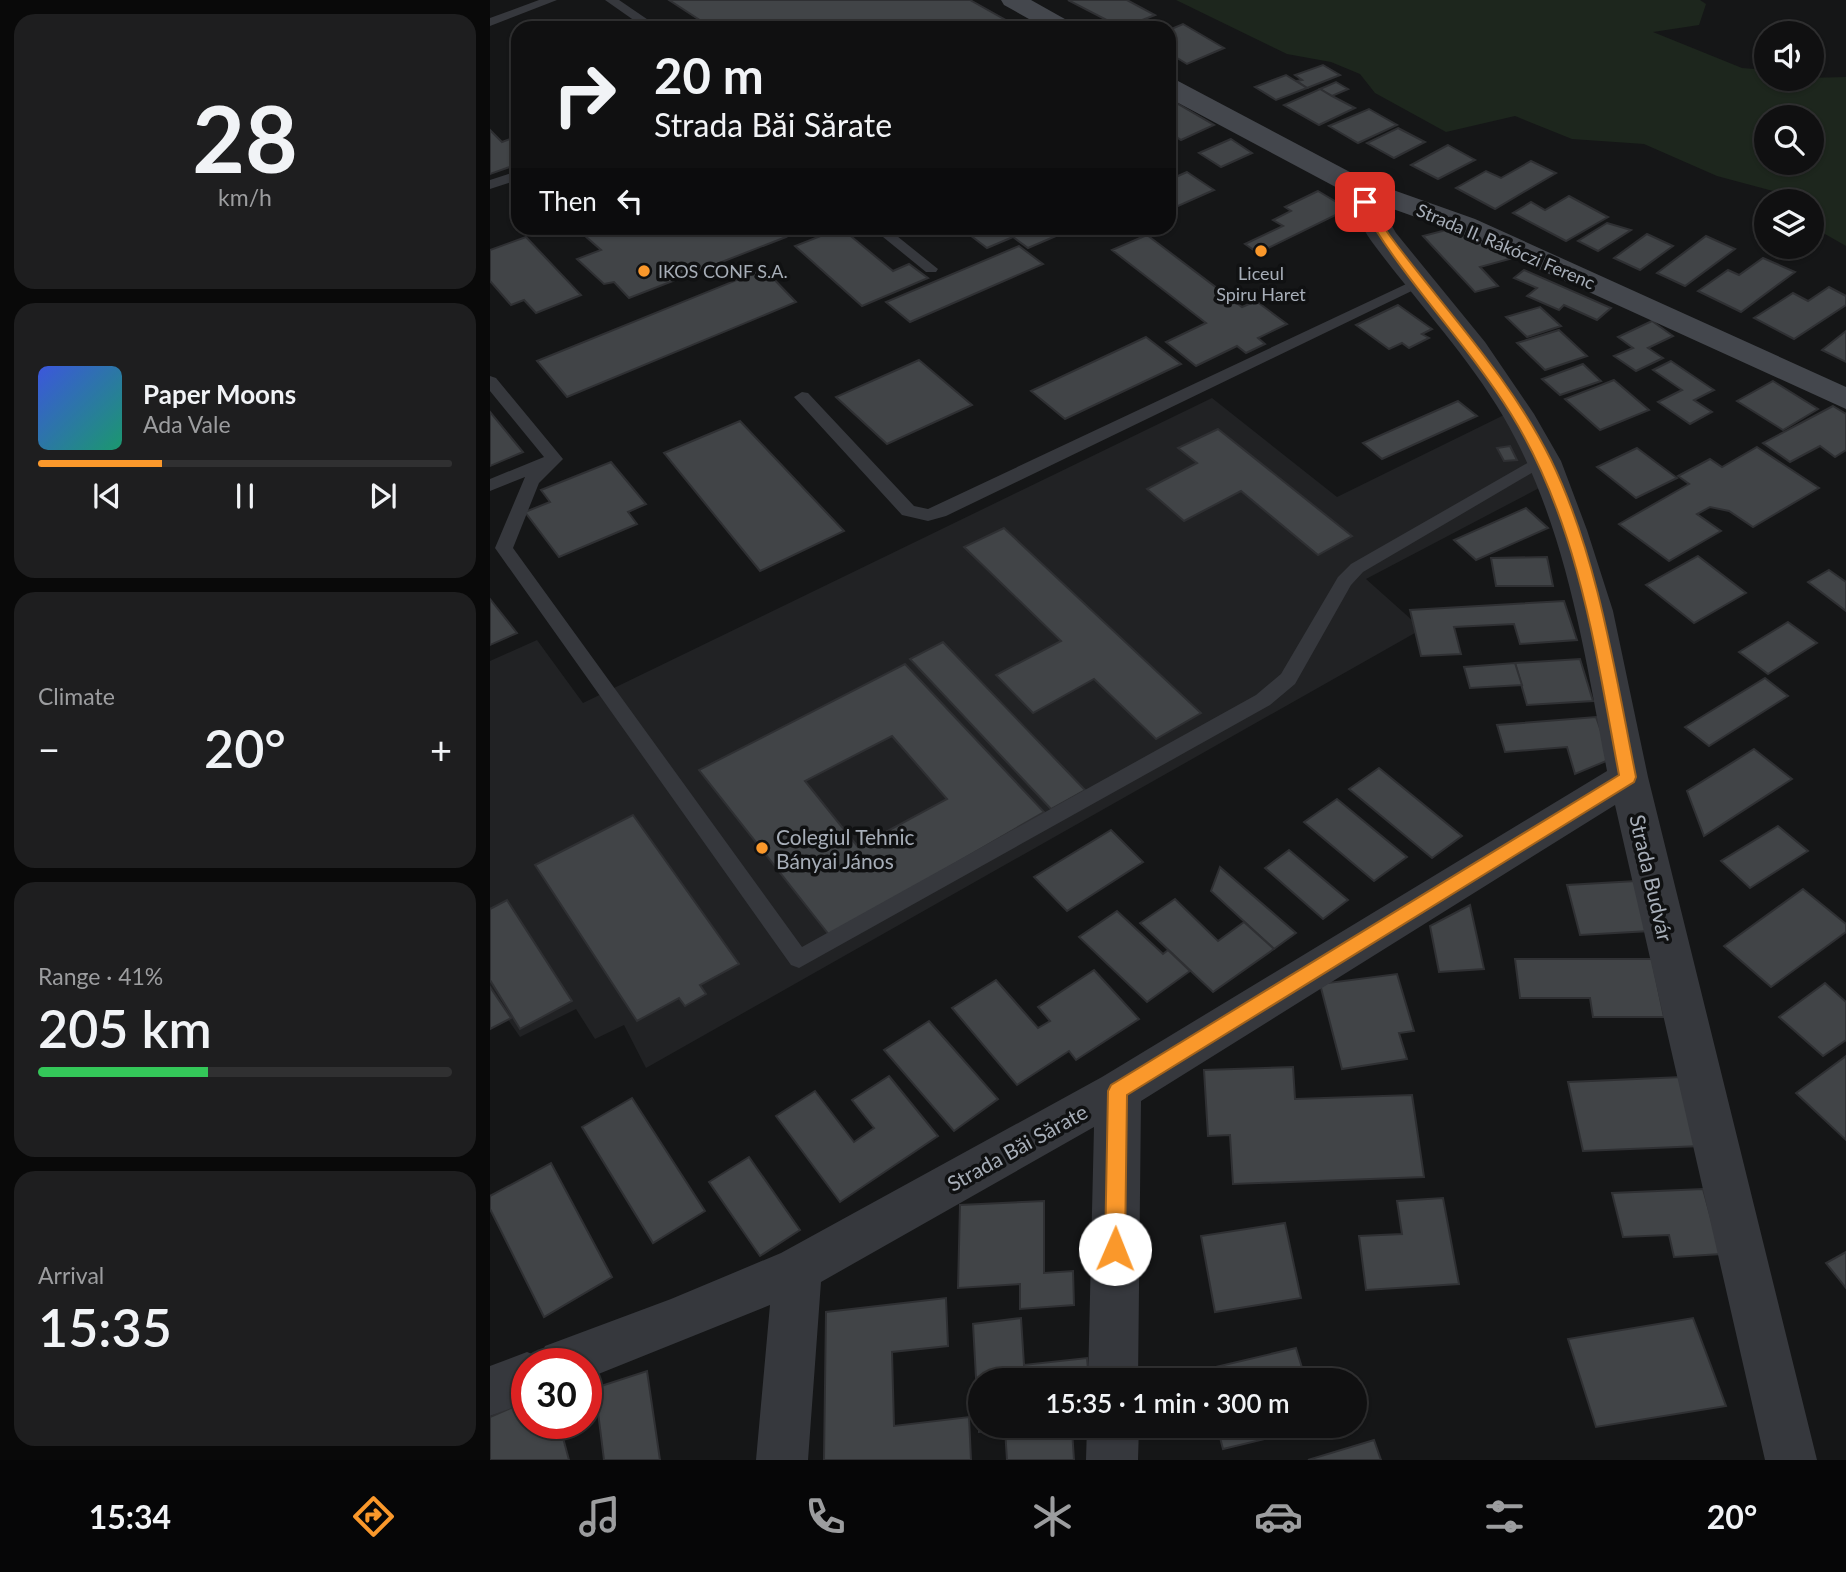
<!DOCTYPE html>
<meta charset="utf-8">
<style>
:root{--surface:#101011;--page:#1e1e1f;--text:#f1f3f6;--muted:#9c9d9f;--line:#303031;--accent:#fa982b}
body{margin:0;font-family:Lato,sans-serif;background:var(--page);color:var(--text);height:100vh;display:flex;flex-direction:column;font-size:26px;white-space:nowrap}
*{box-sizing:border-box;margin:0}
p{font-size:23px;color:var(--muted)}
.icon{flex:none;width:38px;height:38px;fill:none;stroke:currentColor;stroke-width:2;stroke-linecap:round;stroke-linejoin:round}
.map{position:relative;flex:1;overflow:hidden}
.drawer{display:flex;flex-direction:column;gap:14px;padding:14px;background:#090909;width:490px}
.drawer>*{flex:none}
.hud{position:absolute;left:21px;top:21px;width:665px;height:214px;border-radius:21px;box-shadow:0 2px 5px #0004,0 0 0 2px var(--line);background:#101011;color:var(--text);overflow:hidden}
.buttons{position:absolute;left:1264px;top:21px;display:grid;gap:14px}
.buttons a{display:grid;place-items:center;width:70px;height:70px;border-radius:50%;background:var(--surface);box-shadow:0 2px 5px #0004,0 0 0 2px var(--line);font-size:35px}
.speed{position:absolute;left:21px;top:1348px;display:flex;gap:14px;font-size:35px;font-weight:700;text-align:center}
.speed>*{display:grid;place-content:center;width:91px;height:91px;border-radius:50%;background:var(--surface);box-shadow:0 2px 5px #0004,0 0 0 2px var(--line);line-height:1}
.speed .limit{border:10px solid #d22;background:#fff;color:#111}
.pin{position:absolute;display:grid;place-items:center;width:60px;height:60px;color:#fff;margin:-30px;border-radius:14px;box-shadow:0 4px 10px #0006}
.me{position:absolute;width:77px;margin:-38px;rotate:1deg;stroke-linejoin:round;filter:drop-shadow(0 0 5px #0008)}
.turn{display:flex;align-items:center;gap:24px;height:147px;padding:0 28px;font-size:32px}
.turn .icon{width:91px;height:91px;stroke-width:2.5}
.turn b{display:block;font-size:49px;line-height:60px}
.then{display:flex;align-items:center;height:66px;padding:0 28px;background:#0003;gap:14px;font-size:26px}
.big{font-size:52px;font-weight:600;line-height:1.1}
.drawer .tile{flex:1;display:flex;flex-direction:column;justify-content:center;gap:10px;min-width:0;padding:0 24px;border-radius:21px;background:var(--page)}
.drawer .dial{align-items:center;gap:0}
.dial b{font-size:91px;line-height:1}
.song{display:flex;align-items:center;gap:21px}
.cover{width:84px;height:84px;border-radius:10px;background:linear-gradient(135deg,hsl(230 70% 55%),hsl(160 70% 35%))}
.played{height:7px;border-radius:4px;background:linear-gradient(90deg,var(--accent) 30%,var(--line) 30%)}
.keys{display:flex;justify-content:space-around;direction:ltr}
.heat{display:flex;justify-content:space-between;align-items:center;font-size:38px;direction:ltr}
.charge{height:10px;border-radius:5px;background:linear-gradient(90deg,#34c759 41%,var(--line) 0)}
.trip{position:absolute;left:478px;top:1368px;width:399px;height:70px;border-radius:35px;background:var(--surface);box-shadow:0 2px 5px #0004,0 0 0 2px var(--line);font-weight:600;line-height:70px;text-align:center}
.dock{display:flex;height:112px;justify-content:space-around;align-items:center;background:#060607;color:var(--muted)}
.dock .icon{width:49px;height:49px}
.dock .current{color:var(--accent)}
.dock b{font-size:32px;color:var(--text)}
main{display:flex;flex:1;min-height:0}
.map>svg:first-child{display:block}
.built{fill:#212224}
.green{fill:#1d261d;fill-rule:evenodd}
.building{fill:#414447;stroke:#2f3033;stroke-width:2;fill-rule:evenodd}
.lines{fill:none;stroke-linecap:round;stroke-linejoin:round}
.lane{fill:#36383d;fill-rule:evenodd}
.street{fill:#36383d;fill-rule:evenodd}
.secondary{fill:#44474d;fill-rule:evenodd}
.route{fill:#fa982b;stroke:#a2631c;stroke-width:2}
.poi-dot{fill:#fa982b;stroke:#101112;stroke-width:2.5}
.labels{text-anchor:middle;dominant-baseline:central;stroke-width:7;stroke-linejoin:round;paint-order:stroke}
.far-street-label{font-size:18px;fill:#a7aeb8;stroke:#101112}
.far-poi-label{font-size:18px;fill:#a7aeb8;stroke:#101112;text-anchor:start}
.poi-label{font-size:21px;fill:#a7aeb8;stroke:#101112;text-anchor:start}
.street-label{font-size:21px;fill:#a7aeb8;stroke:#101112}
</style>
<main>
<section class="drawer">
<div class="tile dial"><b>28</b><p>km/h</p></div>
<div class="tile">
<div class="song"><i class="cover"></i><div><b>Paper Moons</b><p>Ada Vale</p></div></div>
<div class="played"></div>
<div class="keys"><svg class="icon" aria-label="previous" viewBox="0 0 24 24"><path d="M18 5L8 12l10 7zM5 5v14"/></svg><svg class="icon" aria-label="pause" viewBox="0 0 24 24"><path d="M8 5v14M16 5v14"/></svg><svg class="icon" aria-label="next" viewBox="0 0 24 24"><path d="M6 5l10 7-10 7zM19 5v14"/></svg></div>
</div>
<div class="tile"><p>Climate</p>
<div class="heat"><a>−</a><b class="big">20°</b><a>+</a></div>
</div>
<div class="tile"><p>Range · 41%</p><b class="big">205 km</b><div class="charge"></div></div>
<div class="tile"><p>Arrival</p><b class="big">15:35</b></div>
</section>
<div class="map">
<svg width="1356" height="1460" viewBox="0 0 1356 1460">
<rect width="100%" height="100%" fill="#151617"/>
<polygon class="built" points="722,398 847,497 1014,415 1053,486 876,579 932,629 156,1068 134,1025 105,1039 86,1009 30,1037 0,993 0,661 47,640 93,703"/>
<path class="green" d="M686,0H1210L1216,4L1209,25L1163,32L1252,68L1276,70V79L1356,77V246L1321,226V201H1293L1283,191L1227,176L1154,144L1082,139L1025,116L956,132L885,93L870,74L841,62L797,54ZM1276,117H1321V163H1276Z"/>
<g class="building">
<polygon points="179,0 480,0 530,28 222,28"/>
<polygon points="578,0 637,0 665,15 632,28"/>
<polygon points="693,24 734,48 697,64 679,53 679,30"/>
<polygon points="833,65 850,75 817,88 807,81 812,80 805,75"/>
<polygon points="796,75 817,88 786,100 765,87"/>
<polygon points="846,82 858,89 842,96 830,89"/>
<polygon points="830,89 842,96 865,108 829,125 794,105"/>
<polygon points="679,100 681,100 724,125 691,140 679,132"/>
<polygon points="879,109 907,125 868,143 839,126"/>
<polygon points="908,128 935,142 904,158 877,143"/>
<polygon points="0,130 12,142 28,136 28,164 0,174"/>
<polygon points="741,139 762,153 731,167 709,153"/>
<polygon points="958,145 985,160 948,179 921,165"/>
<polygon points="1041,161 1066,173 1005,209 966,188 996,171 1011,178"/>
<polygon points="697,172 724,190 679,210 679,180"/>
<polygon points="828,191 858,209 768,253 755,244 793,226 783,220 801,211 795,207"/>
<polygon points="1079,196 1118,217 1076,241 1023,213 1041,202 1055,210"/>
<polygon points="1117,223 1141,230 1108,251 1088,241"/>
<polygon points="86,228 287,228 296,237 139,298 124,282 114,284 87,259 111,250"/>
<polygon points="351,228 403,271 419,264 438,278 372,306 305,246"/>
<polygon points="474,228 566,228 573,233 538,248 523,237 497,248 472,229"/>
<polygon points="960,229 1023,258 990,267 1008,286 985,292 933,236"/>
<polygon points="1157,234 1183,246 1150,270 1124,258"/>
<polygon points="657,235 752,307 766,301 797,324 768,338 775,344 756,353 747,346 706,366 676,342 716,323 622,250"/>
<polygon points="1216,236 1245,249 1195,286 1167,273"/>
<polygon points="36,237 91,295 46,313 34,300 21,305 0,281 0,250"/>
<polygon points="529,246 553,264 420,322 396,302"/>
<polygon points="1273,258 1305,272 1251,312 1208,291 1238,270 1249,275"/>
<polygon points="274,269 306,302 77,397 47,361"/>
<polygon points="1034,270 1121,308 1107,320 1074,305 1069,310 1037,296 1047,288 1024,278"/>
<polygon points="1339,287 1356,296 1356,305 1304,339 1264,318 1303,293 1318,301"/>
<polygon points="908,305 942,329 932,334 939,338 919,348 912,343 899,349 866,325"/>
<polygon points="1050,307 1071,326 1037,337 1016,317"/>
<polygon points="1162,321 1183,336 1158,348 1173,358 1146,371 1124,356 1143,348 1128,337"/>
<polygon points="1069,330 1097,356 1055,370 1027,343"/>
<polygon points="1356,331 1356,362 1332,350"/>
<polygon points="656,337 691,364 575,419 541,391"/>
<polygon points="429,360 482,405 397,444 346,397"/>
<polygon points="1181,361 1224,390 1204,400 1222,412 1200,424 1168,402 1192,390 1163,370"/>
<polygon points="1093,364 1111,381 1070,395 1052,379"/>
<polygon points="1124,380 1159,410 1110,430 1075,399"/>
<polygon points="1283,381 1328,409 1293,430 1247,401"/>
<polygon points="968,401 987,416 892,459 873,443"/>
<polygon points="1343,406 1356,414 1356,450 1345,457 1330,446 1300,462 1273,443"/>
<polygon points="0,412 33,452 0,466"/>
<polygon points="250,421 354,531 270,571 174,453"/>
<polygon points="728,429 862,536 828,555 751,491 694,521 657,489 707,463 688,448"/>
<polygon points="1020,446 1027,460 1014,461 1007,448"/>
<polygon points="1267,447 1329,488 1263,527 1239,511 1220,507 1207,514 1231,531 1179,561 1129,524 1199,484 1188,476 1220,459 1232,467"/>
<polygon points="1147,448 1187,478 1146,498 1107,467"/>
<polygon points="121,462 156,504 138,512 147,524 69,557 35,512 60,502 51,490"/>
<polygon points="1036,508 1058,528 986,560 964,540"/>
<polygon points="514,528 711,713 666,739 604,679 543,713 506,675 571,641 474,547"/>
<polygon points="1208,556 1256,593 1204,623 1156,585"/>
<polygon points="1057,557 1063,586 1006,586 1001,558"/>
<polygon points="1339,570 1356,582 1356,611 1318,582"/>
<polygon points="0,599 27,633 0,645"/>
<polygon points="1074,601 1087,640 1030,644 1024,624 964,627 971,654 931,656 920,610"/>
<polygon points="1298,622 1327,643 1278,674 1249,652"/>
<polygon points="453,642 595,790 561,809 420,659"/>
<polygon points="1090,659 1103,701 1037,705 1025,663"/>
<polygon points="1025,663 1032,685 980,688 974,667"/>
<path d="M415,664L554,812L340,936L209,770ZM402,736L457,799L368,847L315,781Z"/>
<polygon points="1275,678 1298,696 1219,746 1195,727"/>
<polygon points="1106,717 1121,759 1085,774 1077,747 1015,752 1007,725"/>
<polygon points="1264,749 1302,779 1214,836 1197,791"/>
<polygon points="889,768 972,836 942,858 859,789"/>
<polygon points="847,799 917,857 884,881 814,822"/>
<polygon points="143,815 249,964 210,985 216,994 195,1006 189,998 147,1021 45,865"/>
<polygon points="1288,826 1318,851 1260,888 1231,861"/>
<polygon points="621,830 653,862 577,911 544,877"/>
<polygon points="799,850 858,900 833,919 775,868"/>
<polygon points="730,867 806,933 784,949 721,891"/>
<polygon points="1146,881 1160,931 1090,935 1077,885"/>
<polygon points="1313,889 1356,924 1356,932 1281,987 1234,946"/>
<polygon points="685,899 728,941 754,922 784,949 723,992 650,923"/>
<polygon points="17,900 82,1001 30,1029 0,980 0,909"/>
<polygon points="980,905 994,969 949,972 940,926"/>
<polygon points="627,911 673,954 678,950 700,971 657,1002 589,937"/>
<polygon points="1025,959 1162,959 1174,1017 1103,1017 1100,998 1030,998"/>
<polygon points="604,970 649,1019 586,1060 579,1051 527,1085 462,1008 506,980 548,1028 560,1021 548,1007"/>
<polygon points="907,974 924,1031 909,1033 917,1059 852,1069 830,984"/>
<polygon points="1335,983 1356,1002 1356,1040 1333,1056 1289,1017"/>
<polygon points="0,987 21,1018 0,1029"/>
<polygon points="439,1021 508,1099 464,1131 394,1050"/>
<polygon points="1356,1056 1356,1140 1306,1093"/>
<polygon points="803,1067 805,1099 922,1095 934,1177 743,1184 740,1135 718,1136 714,1070"/>
<polygon points="399,1076 448,1136 350,1202 286,1116 325,1091 364,1142 384,1128 362,1100"/>
<polygon points="1192,1077 1211,1146 1093,1151 1078,1082"/>
<polygon points="142,1098 215,1211 163,1243 92,1127"/>
<polygon points="259,1157 310,1230 270,1256 219,1182"/>
<polygon points="61,1163 122,1277 54,1317 0,1209 0,1196"/>
<polygon points="1213,1189 1231,1254 1184,1257 1179,1235 1133,1237 1122,1193"/>
<polygon points="953,1198 969,1284 876,1290 869,1236 912,1234 907,1201"/>
<polygon points="554,1201 554,1273 583,1271 584,1305 530,1309 530,1284 468,1288 470,1205"/>
<polygon points="795,1223 811,1298 725,1312 711,1236"/>
<polygon points="1356,1252 1356,1288 1336,1263"/>
<polygon points="456,1298 458,1346 402,1352 404,1426 479,1417 481,1460 334,1460 336,1312"/>
<polygon points="531,1318 534,1365 597,1358 599,1381 490,1381 490,1426 602,1426 582,1430 584,1460 517,1460 515,1429 489,1432 483,1324"/>
<polygon points="1203,1318 1236,1406 1106,1427 1078,1339"/>
<polygon points="806,1348 816,1381 716,1381 713,1370"/>
<polygon points="157,1371 170,1460 114,1460 105,1388"/>
<polygon points="37,1401 37,1423 69,1423 79,1460 0,1460 0,1417"/>
<polygon points="727,1426 829,1426 733,1449"/>
<polygon points="884,1440 891,1460 818,1460"/>
</g>
<g class="lines">
<g class="lane">
<polygon points="49,0 67,0 0,26 0,18"/>
<polygon points="115,0 129,0 170,28 155,28"/>
<polygon points="28,171 28,180 0,189 0,180"/>
<polygon points="382,228 397,228 448,269 446,272 436,272"/>
<polygon points="929,278 936,282 934,285 456,516 438,521 412,515 304,397 312,392 318,393 424,506 438,509"/>
<polygon points="0,376 6,378 73,459 49,483 23,548 312,947 766,695 791,674 848,577 861,564 1048,457 1060,457 1062,461 873,572 861,585 805,684 780,705 309,968 301,965 5,548 35,477 0,491 0,479 54,457 0,391"/>
</g>
<g class="street">
<path d="M865,178L875,180L906,233L995,342L1044,414L1071,461L1097,530L1123,611L1158,777L1327,1460H1275L1125,805L651,1101L648,1381H598L604,1127L331,1282L318,1460H266L280,1305L96,1379V1363H37V1402L0,1416V1366L37,1352L50,1357L55,1346L181,1299L291,1253L612,1077L1117,771C1094,650 1076,524 1013,416C976,353 925,300 882,242C870,225 861,204 851,186L855,180Z"/>
<polygon points="597,1426 649,1426 648,1460 596,1460"/>
</g>
<g class="secondary">
<polygon points="511,0 541,0 582,23 586,28 555,28 514,5"/>
<polygon points="679,79 688,81 875,180 985,219 1356,387 1356,409 965,231 855,192 679,98"/>
</g>
</g>
<path class="route" d="M870,200H879C886,212 892,225 900,236C955,310 1020,377 1061,460C1108,557 1125,672 1146,777L1144,782L637,1095L635,1249L633,1255L625,1258L618,1255L615,1249L618,1091L621,1085L1129,775C1106,652 1088,522 1021,414C975,340 911,278 869,202Z"/>
<g class="poi-dot">
<circle cx="771" cy="251" r="7"/>
<circle cx="154" cy="271" r="7"/>
<circle cx="272" cy="848" r="7"/>
</g>
<g class="labels">
<g class="far-street-label">
<text transform="translate(1016 246) rotate(23)">Strada II. Rákóczi Ferenc</text>
</g>
<g class="far-poi-label">
<text x="168" y="271">IKOS CONF S.A.</text>
<text x="771" y="273" text-anchor="middle">Liceul<tspan x="771" dy="21">Spiru Haret</tspan></text>
</g>
<g class="poi-label">
<text x="286" y="836">Colegiul Tehnic<tspan x="286" dy="24">Bányai János</tspan></text>
</g>
<g class="street-label">
<text transform="translate(1162 878) rotate(77)">Strada Budvár</text>
<text transform="translate(527 1147) rotate(-29)">Strada Băi Sărate</text>
</g>
</g>
</svg>
<div class="buttons">
<a><svg class="icon" aria-label="sound" viewBox="0 0 24 24"><path d="M4 9h4l5-4v14l-5-4H4zM17 9q2 3 0 6"/></svg></a>
<a><svg class="icon" aria-label="search" viewBox="0 0 24 24"><circle cx="10" cy="10" r="6"/><path d="M15 15l6 6"/></svg></a>
<a><svg class="icon" aria-label="layers" viewBox="0 0 24 24"><path d="M12 4l9 5-9 5-9-5zM3 14l9 5 9-5"/></svg></a>
</div>
<div class="speed"><div class="limit">30</div></div>
<div class="pin" style="left:875px;top:202px;background:#d93025"><svg class="icon" aria-label="arrive" viewBox="0 0 24 24"><path d="M6 21V4h12l-3 4 3 4H6"/></svg></div>
<svg class="me" style="left:625px;top:1249px" viewBox="-20 -20 40 40"><circle r="19" fill="#fff"/><path d="M0-13L10 11 0 6-10 11z" fill="#fa982b"/></svg>
<div class="trip">15:35 · 1 min · 300 m</div>
<div class="hud">
<div class="turn"><svg class="icon" aria-label="right" viewBox="0 0 24 24"><path d="M7 20v-9h11M14 6l5 5-5 5"/></svg><div><b>20 m</b>Strada Băi Sărate</div></div>
<div class="then">Then<svg class="icon" aria-label="left" viewBox="0 0 24 24"><path d="M17 20v-9H6M10 6l-5 5 5 5"/></svg></div>
</div>
</div>
</main>
<nav class="dock">
<b>15:34</b>
<svg class="icon current" aria-label="directions" viewBox="0 0 24 24"><path d="M12 3l9 9-9 9-9-9zM9 14v-3h6M13 9l2 2-2 2"/></svg>
<svg class="icon" aria-label="music" viewBox="0 0 24 24"><path d="M9 18V5l10-2v13"/><circle cx="6" cy="18" r="3"/><circle cx="16" cy="16" r="3"/></svg>
<svg class="icon" aria-label="phone" viewBox="0 0 24 24"><path d="M5 4h4l2 5-3 2q2 4 5 5l2-3 5 2v4C11 20 4 13 5 4z"/></svg>
<svg class="icon" aria-label="climate" viewBox="0 0 24 24"><path d="M12 3v18M4 7l16 10M4 17L20 7"/></svg>
<svg class="icon" aria-label="car" viewBox="0 0 24 24"><path d="M5 17H2v-5l4-1 3-4h7l3 4 3 1v5h-3M9 17h6M6 11h13"/><circle cx="7" cy="17" r="2"/><circle cx="17" cy="17" r="2"/></svg>
<svg class="icon" aria-label="filters" viewBox="0 0 24 24"><path d="M4 7h16M4 17h16"/><circle cx="9" cy="7" r="2"/><circle cx="15" cy="17" r="2"/></svg>
<b>20°</b>
</nav>
